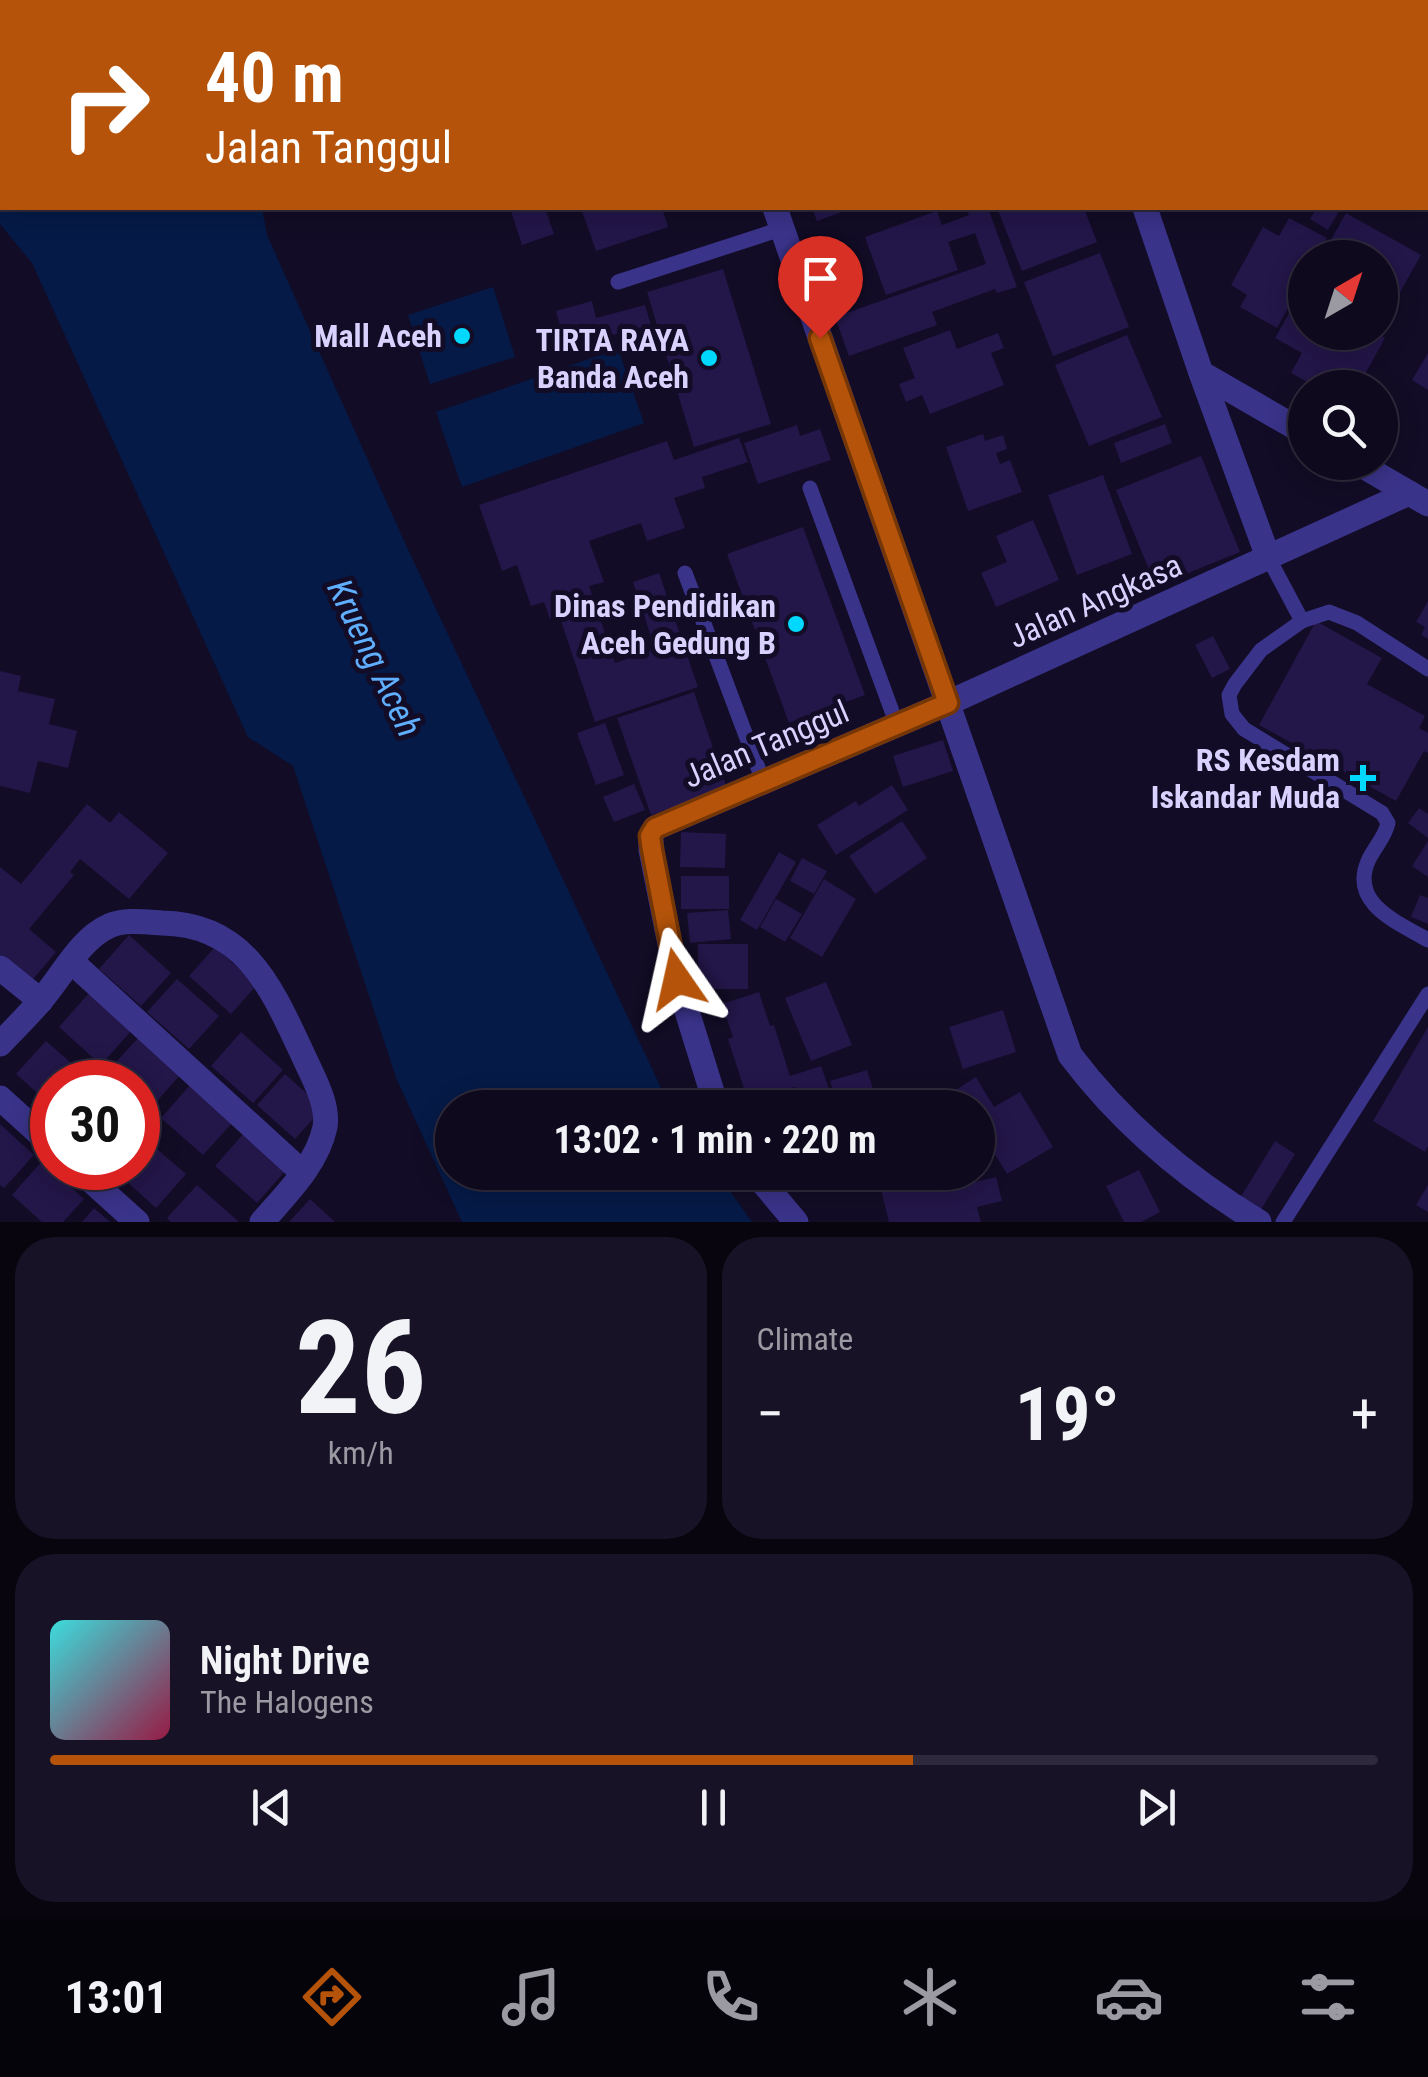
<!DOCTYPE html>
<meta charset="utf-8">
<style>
:root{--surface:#0e091c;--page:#171225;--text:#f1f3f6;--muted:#9b9aa3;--line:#2e2a3b;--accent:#b45309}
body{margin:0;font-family:"Roboto Condensed",sans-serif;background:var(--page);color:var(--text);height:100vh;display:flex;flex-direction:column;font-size:38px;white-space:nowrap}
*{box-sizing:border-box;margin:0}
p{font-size:32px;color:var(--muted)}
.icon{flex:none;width:55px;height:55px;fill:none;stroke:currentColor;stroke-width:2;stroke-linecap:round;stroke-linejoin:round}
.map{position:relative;height:1222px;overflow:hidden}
.details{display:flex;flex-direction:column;gap:15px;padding:15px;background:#08050f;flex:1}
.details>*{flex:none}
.top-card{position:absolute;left:0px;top:0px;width:1430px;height:210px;box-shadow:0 5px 25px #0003,0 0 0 2px var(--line);background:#b45309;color:#fff;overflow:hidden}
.needle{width:65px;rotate:39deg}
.buttons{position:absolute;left:1288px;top:240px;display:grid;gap:20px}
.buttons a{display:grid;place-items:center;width:110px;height:110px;border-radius:50%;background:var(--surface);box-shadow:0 5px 25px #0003,0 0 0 2px var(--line);font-size:50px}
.speed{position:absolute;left:30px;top:1060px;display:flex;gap:20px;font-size:50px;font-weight:700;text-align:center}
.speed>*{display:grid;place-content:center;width:130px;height:130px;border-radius:50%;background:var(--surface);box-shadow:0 5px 25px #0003,0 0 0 2px var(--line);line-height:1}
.speed .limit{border:15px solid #d22;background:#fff;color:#111}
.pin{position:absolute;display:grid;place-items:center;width:85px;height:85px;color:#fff;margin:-102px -42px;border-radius:50% 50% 50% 0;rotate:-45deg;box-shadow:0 0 10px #0007}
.pin .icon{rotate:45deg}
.me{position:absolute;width:110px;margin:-55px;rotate:349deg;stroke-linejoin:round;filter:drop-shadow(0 0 8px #0008)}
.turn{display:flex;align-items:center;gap:35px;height:210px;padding:0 40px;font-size:45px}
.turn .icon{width:130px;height:130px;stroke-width:2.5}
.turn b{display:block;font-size:70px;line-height:85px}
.big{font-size:75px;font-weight:700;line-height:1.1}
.details .card{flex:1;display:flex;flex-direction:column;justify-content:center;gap:15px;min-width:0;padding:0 35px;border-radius:40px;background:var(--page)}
.details .dial{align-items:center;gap:0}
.dial b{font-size:130px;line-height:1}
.song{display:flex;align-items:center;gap:30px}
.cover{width:120px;height:120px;border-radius:15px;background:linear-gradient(135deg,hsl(180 70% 55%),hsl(340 70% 35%))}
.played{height:10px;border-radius:5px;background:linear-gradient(90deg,var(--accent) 65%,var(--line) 65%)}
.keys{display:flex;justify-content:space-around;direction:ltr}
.heat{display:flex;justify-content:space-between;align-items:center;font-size:55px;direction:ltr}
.details .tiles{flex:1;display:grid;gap:15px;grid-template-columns:1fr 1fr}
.card:last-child{grid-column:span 2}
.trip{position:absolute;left:435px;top:1090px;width:560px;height:100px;border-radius:50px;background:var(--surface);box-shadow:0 5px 25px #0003,0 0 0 2px var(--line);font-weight:700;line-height:100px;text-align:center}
.tab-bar{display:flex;height:160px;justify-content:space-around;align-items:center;background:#06040b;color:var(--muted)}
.tab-bar .icon{width:70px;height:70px}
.tab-bar .current{color:var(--accent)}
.tab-bar b{font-size:45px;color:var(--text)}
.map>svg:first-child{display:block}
.water{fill:#051a47}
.building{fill:#231649}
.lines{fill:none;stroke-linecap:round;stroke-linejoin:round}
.service{stroke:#3a338a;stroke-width:15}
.minor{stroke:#3a338a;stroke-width:25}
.tertiary{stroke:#3a338a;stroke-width:25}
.route-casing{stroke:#753606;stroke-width:25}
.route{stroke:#b45309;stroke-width:18}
.poi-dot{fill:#00d9fd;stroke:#120c26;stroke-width:4}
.labels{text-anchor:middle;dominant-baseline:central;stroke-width:10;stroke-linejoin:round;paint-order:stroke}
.poi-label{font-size:32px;font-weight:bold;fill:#d9d2ff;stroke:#120c26;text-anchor:end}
.street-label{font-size:32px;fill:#d9d2ff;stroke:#120c26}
.water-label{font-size:35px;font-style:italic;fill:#60afff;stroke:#120c26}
</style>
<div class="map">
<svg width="1428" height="1222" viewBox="0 0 1428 1222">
<rect width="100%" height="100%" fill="#120c26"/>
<g class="water">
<polygon points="0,0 221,0 222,2 2,2 2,208 262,208 267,235 405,543 670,1107 452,1108 452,1172 717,1173 752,1222 462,1222 397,1080 293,766 248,737 32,263 0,224"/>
<polygon points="493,287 515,357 430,384 408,315"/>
<polygon points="618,349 644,423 462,487 436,412"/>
</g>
<g class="building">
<polygon points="510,208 545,208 554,234 522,245"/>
<polygon points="581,208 662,208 668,227 596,251"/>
<polygon points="812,208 853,208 817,221"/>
<polygon points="966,208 988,208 1017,287 997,293 995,289 932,312 937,325 849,356 835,317 986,264 975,233 948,242 958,270 886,295 865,237 937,211 942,225 969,215"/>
<polygon points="997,208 1084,208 1097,242 1022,271"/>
<polygon points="1317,208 1341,208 1328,230 1310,219"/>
<polygon points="1346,213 1421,255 1399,294 1380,283 1380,258 1321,258"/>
<polygon points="1289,218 1327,238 1316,258 1305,258 1305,278 1277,328 1240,307 1247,295 1231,285 1263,227 1279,236"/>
<polygon points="1100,253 1129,327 1053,356 1024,282"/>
<polygon points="723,269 771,424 694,447 647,292"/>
<polygon points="1305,285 1305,332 1375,332 1385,338 1360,383 1334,368 1323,388 1318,388 1291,373 1302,353 1275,338"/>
<polygon points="1380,288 1399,298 1380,333"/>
<polygon points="592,301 596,318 645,305 651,325 566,347 556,311"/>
<polygon points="950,330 957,349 998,333 1004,348 991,353 1004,385 930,414 922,395 906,402 899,384 915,378 903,348"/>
<polygon points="1127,335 1162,417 1089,446 1055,365"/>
<polygon points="1428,353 1428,390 1412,380"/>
<polygon points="1165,424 1172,443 1121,463 1114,443"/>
<polygon points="797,425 800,436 820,429 831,460 758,484 744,443"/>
<polygon points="983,434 985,441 1003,435 1007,449 996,453 1000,464 1010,460 1022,492 968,511 946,447"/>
<polygon points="739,438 748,462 702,477 705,488 674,498 685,528 647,541 641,523 589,541 604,582 589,586 615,663 655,649 633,582 659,573 698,687 595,722 559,615 550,619 544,602 531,606 517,565 502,571 479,505 667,441 674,460"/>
<polygon points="1201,456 1240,552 1156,586 1116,490"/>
<polygon points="1103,475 1132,554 1077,575 1048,495"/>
<polygon points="1033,520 1059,580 996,607 981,573 1007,562 996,536"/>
<polygon points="803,527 865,695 789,723 727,554"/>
<polygon points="1428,601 1428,639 1421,635 1425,627 1416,622"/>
<polygon points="1316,621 1382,658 1367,684 1425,716 1419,728 1428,733 1428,753 1424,751 1396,801 1259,725"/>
<polygon points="1213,636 1230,669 1212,678 1195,645"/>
<polygon points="0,671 21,676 18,691 55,699 49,724 77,731 68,768 38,761 30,793 0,786"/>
<polygon points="694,692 727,789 651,815 617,718"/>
<polygon points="605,723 624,775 596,785 577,733"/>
<polygon points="943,740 953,771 903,787 893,756"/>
<polygon points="634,784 645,810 614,822 603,797"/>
<polygon points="892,785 908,810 836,855 817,825 856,801 859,806"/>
<polygon points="87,804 110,823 119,812 168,853 129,899 80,859 70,872 74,875 29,929 56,952 29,984 0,961 0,867 21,884"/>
<polygon points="1419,808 1428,814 1428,838 1408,823"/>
<polygon points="902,821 927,858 875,894 849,856"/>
<polygon points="681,832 726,834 725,868 680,867"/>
<polygon points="1428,841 1428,877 1412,866"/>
<polygon points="779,852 796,862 757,930 740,920"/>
<polygon points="802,858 827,871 814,894 790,881"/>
<rect x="681" y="876" width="48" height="33"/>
<polygon points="824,879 856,899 822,957 790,938"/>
<polygon points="1420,895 1428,898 1428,924 1411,917"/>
<polygon points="776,899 802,914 785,942 760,927"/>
<polygon points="728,910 731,939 690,943 687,913"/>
<polygon points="129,935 171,973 141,1006 99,969"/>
<rect x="698" y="944" width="50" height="45"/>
<polygon points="215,947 257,985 231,1014 189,976"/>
<polygon points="177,979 219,1016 189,1049 147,1012"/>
<polygon points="826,982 852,1045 811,1061 785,998"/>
<polygon points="759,992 770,1026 774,1025 790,1076 821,1066 836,1108 802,1108 795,1087 748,1101 728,1039 733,1037 722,1004"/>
<polygon points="89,993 131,1031 101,1065 59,1027"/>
<polygon points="1003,1010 1016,1052 963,1069 949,1027"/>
<polygon points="1428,1027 1428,1146 1425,1152 1373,1121"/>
<polygon points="241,1032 283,1070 253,1103 211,1066"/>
<polygon points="138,1038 180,1075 150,1109 138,1097 138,1082 121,1082 108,1071"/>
<polygon points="46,1041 88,1078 84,1082 52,1082 52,1106 16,1074"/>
<polygon points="867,1070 879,1108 838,1108 830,1081"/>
<polygon points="285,1074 323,1108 295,1139 257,1105"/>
<polygon points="976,1077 994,1107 1020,1092 1053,1147 1007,1174 986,1140 978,1145 978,1108 940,1108 937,1102"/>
<polygon points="191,1084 233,1122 203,1155 161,1118"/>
<polygon points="795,1096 799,1108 763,1108 763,1107"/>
<polygon points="0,1124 34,1155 4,1188 0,1185"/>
<polygon points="245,1132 287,1169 257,1203 215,1166"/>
<polygon points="143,1137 186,1174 156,1208 114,1170 116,1168 138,1168 138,1143"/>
<polygon points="1275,1141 1295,1154 1260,1211 1240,1198"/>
<polygon points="42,1161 84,1199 63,1222 42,1222 12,1195"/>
<polygon points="1139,1170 1160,1212 1141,1222 1124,1222 1106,1186"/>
<polygon points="932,1172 968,1172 971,1183 996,1177 1002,1201 977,1207 981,1222 889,1222 880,1186"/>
<polygon points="197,1185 239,1222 171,1222 167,1218"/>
<polygon points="1428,1185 1428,1212 1416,1205"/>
<polygon points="310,1199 335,1222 289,1222"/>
<polygon points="94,1208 110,1222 82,1222"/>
</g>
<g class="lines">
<g class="service">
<polyline points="618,282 781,229"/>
<polyline points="810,488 897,725"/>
<path d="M1268,557L1302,621L1261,650L1235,684L1229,695L1232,714L1244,729L1382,813L1388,823C1385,837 1375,847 1369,859C1348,903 1397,922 1428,940"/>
<polyline points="685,573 763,781"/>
<polyline points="1302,621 1329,612 1357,623 1428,669"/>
<polyline points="1283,1222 1428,994"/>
</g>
<g class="minor">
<polyline points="704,0 705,2"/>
<path d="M775,208L1070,1055C1122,1124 1185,1177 1259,1222"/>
<polyline points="1201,373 1268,557"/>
<polyline points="72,962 303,1173"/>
<polyline points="0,968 41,1001"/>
<path d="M0,1044C14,1029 29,1015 42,999C62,976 81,938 109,926C125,919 145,922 162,923C246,924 272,989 303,1055C312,1075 329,1104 325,1127C317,1165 286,1194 262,1222"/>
<polyline points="0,1098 52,1145"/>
<polyline points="717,1108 677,979 651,850 651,836 655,828 948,703 1409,493"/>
<polyline points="77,1168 137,1222"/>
<polyline points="754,1172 796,1222"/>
</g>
<g class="tertiary">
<polyline points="1075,0 1075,2"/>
<polyline points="1145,208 1201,373 1305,433"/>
<polyline points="1356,462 1428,504"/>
</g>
</g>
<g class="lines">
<defs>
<polyline id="route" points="677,979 652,850 650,836 655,828 948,703 820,338"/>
</defs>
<use href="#route" class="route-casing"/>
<use href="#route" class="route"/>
</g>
<g class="poi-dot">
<circle cx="462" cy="336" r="10"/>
<circle cx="709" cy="358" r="10"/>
<circle cx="796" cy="624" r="10"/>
<path d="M1358 763h10v10h10v10h-10v10h-10v-10h-10v-10h10z"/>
</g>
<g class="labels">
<g class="poi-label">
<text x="442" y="336">Mall Aceh</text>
<text x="689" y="340">TIRTA RAYA<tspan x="689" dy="37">Banda Aceh</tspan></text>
<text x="776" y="606">Dinas Pendidikan<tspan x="776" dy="37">Aceh Gedung B</tspan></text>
<text x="1340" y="760">RS Kesdam<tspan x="1340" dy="37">Iskandar Muda</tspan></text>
</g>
<g class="street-label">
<text transform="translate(1095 601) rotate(-24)">Jalan Angkasa</text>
<text transform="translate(766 744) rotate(-23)">Jalan Tanggul</text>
</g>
<g class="water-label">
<text transform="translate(374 658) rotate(64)">Krueng Aceh</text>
</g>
</g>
</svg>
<div class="buttons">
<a><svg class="needle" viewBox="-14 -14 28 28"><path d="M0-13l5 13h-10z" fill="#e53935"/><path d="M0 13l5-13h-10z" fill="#9b9aa3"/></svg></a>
<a><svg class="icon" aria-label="search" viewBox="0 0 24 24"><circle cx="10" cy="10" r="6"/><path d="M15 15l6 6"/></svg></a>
</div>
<div class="speed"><div class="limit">30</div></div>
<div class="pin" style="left:820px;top:338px;background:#d93025"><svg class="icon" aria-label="arrive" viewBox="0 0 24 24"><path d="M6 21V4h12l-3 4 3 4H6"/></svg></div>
<svg class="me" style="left:677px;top:979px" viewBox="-20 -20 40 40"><path d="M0-17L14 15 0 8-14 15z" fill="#b45309" stroke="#fff" stroke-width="4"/></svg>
<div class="trip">13:02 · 1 min · 220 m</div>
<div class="top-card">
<div class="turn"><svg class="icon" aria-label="right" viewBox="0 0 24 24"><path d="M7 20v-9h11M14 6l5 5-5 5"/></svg><div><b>40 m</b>Jalan Tanggul</div></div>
</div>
</div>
<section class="details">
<div class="tiles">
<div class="card dial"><b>26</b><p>km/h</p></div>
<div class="card"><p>Climate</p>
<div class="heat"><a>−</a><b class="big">19°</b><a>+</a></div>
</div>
<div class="card">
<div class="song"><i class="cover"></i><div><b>Night Drive</b><p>The Halogens</p></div></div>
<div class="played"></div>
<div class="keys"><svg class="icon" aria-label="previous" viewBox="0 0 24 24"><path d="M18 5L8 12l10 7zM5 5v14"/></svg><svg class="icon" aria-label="pause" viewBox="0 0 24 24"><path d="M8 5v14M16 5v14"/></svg><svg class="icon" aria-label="next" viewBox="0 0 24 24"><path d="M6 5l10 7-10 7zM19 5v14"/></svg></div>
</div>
</div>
</section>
<nav class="tab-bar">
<b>13:01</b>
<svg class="icon current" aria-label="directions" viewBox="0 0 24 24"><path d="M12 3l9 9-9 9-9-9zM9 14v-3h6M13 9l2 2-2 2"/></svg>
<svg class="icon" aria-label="music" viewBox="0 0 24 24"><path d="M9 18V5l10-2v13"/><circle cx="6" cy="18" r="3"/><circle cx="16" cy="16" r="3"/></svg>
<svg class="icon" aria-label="phone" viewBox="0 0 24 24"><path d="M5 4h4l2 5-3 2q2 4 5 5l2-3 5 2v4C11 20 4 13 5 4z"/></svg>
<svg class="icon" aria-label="climate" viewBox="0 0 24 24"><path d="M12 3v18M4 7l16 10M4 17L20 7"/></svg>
<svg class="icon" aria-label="car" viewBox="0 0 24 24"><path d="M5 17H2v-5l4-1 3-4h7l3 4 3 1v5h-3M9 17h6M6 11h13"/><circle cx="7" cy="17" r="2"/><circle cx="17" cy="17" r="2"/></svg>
<svg class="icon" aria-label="filters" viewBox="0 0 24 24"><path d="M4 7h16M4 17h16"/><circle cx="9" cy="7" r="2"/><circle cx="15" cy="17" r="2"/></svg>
</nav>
